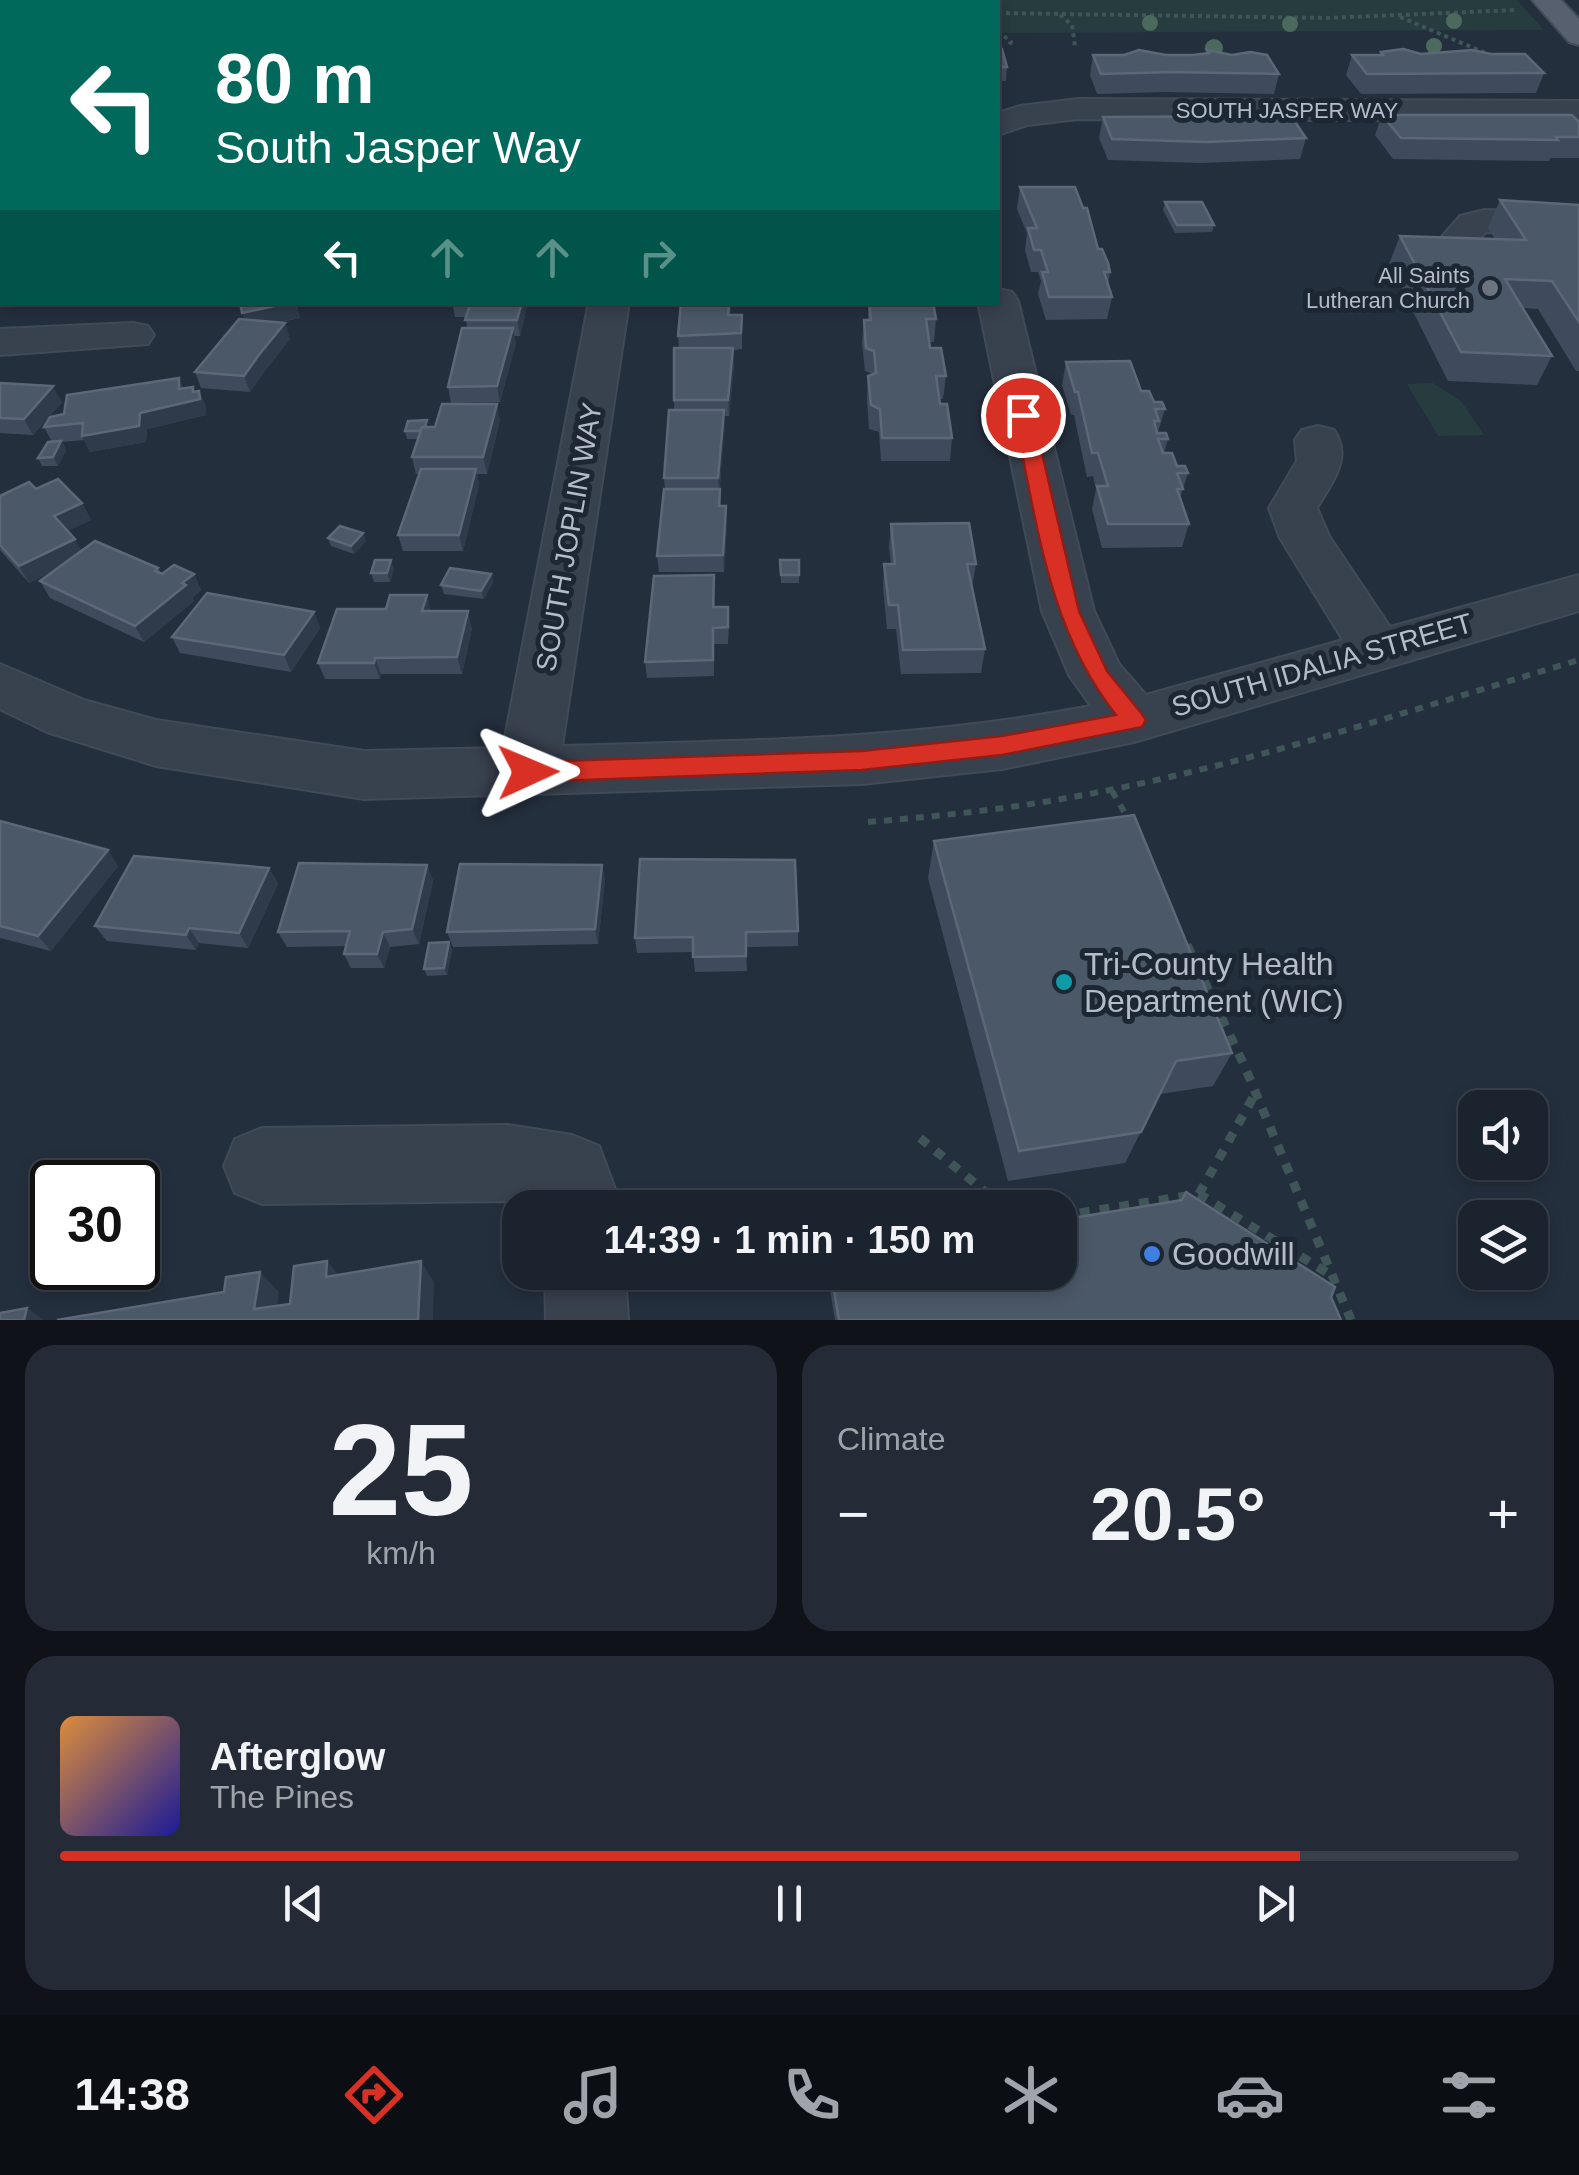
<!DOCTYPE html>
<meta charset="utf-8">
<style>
:root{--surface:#1b232e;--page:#242b36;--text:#f1f3f6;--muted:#a0a4aa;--line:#39404a;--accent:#d93025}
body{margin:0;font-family:Arial,sans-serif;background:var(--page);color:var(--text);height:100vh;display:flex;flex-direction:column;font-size:38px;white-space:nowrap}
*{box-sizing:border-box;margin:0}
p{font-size:32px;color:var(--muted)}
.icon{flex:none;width:55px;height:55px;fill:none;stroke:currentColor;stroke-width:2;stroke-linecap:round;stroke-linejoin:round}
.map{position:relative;height:1320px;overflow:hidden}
.details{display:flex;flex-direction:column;gap:25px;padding:25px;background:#0f1319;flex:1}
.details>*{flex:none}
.top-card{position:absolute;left:0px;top:0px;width:1000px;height:305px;box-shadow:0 5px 15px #0003,0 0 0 2px var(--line);background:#00695c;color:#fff;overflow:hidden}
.fabs{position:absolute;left:1458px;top:1090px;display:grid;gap:20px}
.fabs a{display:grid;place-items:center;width:90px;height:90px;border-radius:20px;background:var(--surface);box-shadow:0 5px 15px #0003,0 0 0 2px var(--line);font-size:50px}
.speed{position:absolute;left:30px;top:1160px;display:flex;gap:20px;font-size:50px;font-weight:700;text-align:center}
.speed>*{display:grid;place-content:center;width:130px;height:130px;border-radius:50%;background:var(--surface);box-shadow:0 5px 15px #0003,0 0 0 2px var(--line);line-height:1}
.speed .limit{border:5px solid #111;border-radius:15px;background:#fff;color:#111}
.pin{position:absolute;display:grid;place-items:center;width:85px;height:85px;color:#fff;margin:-42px;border:5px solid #fff;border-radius:50%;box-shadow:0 2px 10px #0007}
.me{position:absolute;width:110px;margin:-55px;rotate:89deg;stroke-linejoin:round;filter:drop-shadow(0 0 8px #0008)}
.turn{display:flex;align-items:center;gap:35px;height:210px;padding:0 50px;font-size:45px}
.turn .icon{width:130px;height:130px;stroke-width:2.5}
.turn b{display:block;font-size:70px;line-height:85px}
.lanes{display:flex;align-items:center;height:95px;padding:0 50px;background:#0003;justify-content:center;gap:50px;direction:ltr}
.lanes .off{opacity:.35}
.big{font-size:75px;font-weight:700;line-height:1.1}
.details .widget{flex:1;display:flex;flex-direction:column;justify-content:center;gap:15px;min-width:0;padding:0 35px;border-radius:30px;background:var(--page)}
.details .dial{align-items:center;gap:0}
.dial b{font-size:130px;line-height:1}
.song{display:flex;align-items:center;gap:30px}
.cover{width:120px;height:120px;border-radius:15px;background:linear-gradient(135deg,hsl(30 70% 55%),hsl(240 70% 35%))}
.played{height:10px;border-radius:5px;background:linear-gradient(90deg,var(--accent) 85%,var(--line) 85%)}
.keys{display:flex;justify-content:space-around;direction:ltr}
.heat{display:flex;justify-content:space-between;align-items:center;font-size:55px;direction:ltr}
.details .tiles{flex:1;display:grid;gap:25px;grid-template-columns:1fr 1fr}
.widget:last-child{grid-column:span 2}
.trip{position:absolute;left:502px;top:1190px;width:575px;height:100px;border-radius:30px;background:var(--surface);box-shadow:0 5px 15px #0003,0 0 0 2px var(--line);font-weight:700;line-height:100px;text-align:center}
.tab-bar{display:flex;height:160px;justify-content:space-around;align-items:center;background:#0b0e12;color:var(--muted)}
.tab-bar .icon{width:70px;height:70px}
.tab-bar .on{color:var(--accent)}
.tab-bar b{font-size:45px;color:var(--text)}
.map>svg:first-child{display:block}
.green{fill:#263c3f}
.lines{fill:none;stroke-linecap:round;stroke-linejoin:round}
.minor-casing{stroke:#414a57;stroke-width:4}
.major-casing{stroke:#414a57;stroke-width:4}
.path-far2{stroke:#3f5557;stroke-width:4;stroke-dasharray:4 4;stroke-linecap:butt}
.path-far1{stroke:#3f5557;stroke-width:6;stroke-dasharray:8 8;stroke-linecap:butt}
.path{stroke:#3f5557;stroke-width:9;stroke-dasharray:10 10;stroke-linecap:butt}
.minor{fill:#38414e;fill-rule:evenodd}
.major{fill:#56606e;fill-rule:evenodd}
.tree{fill:#4b6a5d}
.wall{fill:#3f4b5c}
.shaded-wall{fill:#2f3b4b}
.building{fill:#4b5868;stroke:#5c6777;stroke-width:2.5}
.route{fill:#d93025;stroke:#8d1f18;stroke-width:2.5}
.worship-dot{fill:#6b7280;stroke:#1d2633;stroke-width:4}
.culture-dot{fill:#0f9aa8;stroke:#1d2633;stroke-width:4}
.shop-dot{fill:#3f7fe0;stroke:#1d2633;stroke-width:4}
.labels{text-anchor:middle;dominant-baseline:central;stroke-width:10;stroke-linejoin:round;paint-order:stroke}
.far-street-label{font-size:22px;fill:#b4bcc9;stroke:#1d2633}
.far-poi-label{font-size:22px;fill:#b4bcc9;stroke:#1d2633;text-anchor:end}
.street-label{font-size:28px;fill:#b4bcc9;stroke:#1d2633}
.near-poi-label{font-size:32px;fill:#b4bcc9;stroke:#1d2633;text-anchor:start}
</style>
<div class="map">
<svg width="1579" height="1320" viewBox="0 0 1579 1320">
<rect width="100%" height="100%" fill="#242f3e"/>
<g class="green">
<polygon points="0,0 1517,0 1544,30 998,33 998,2 2,2 0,38"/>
<polygon points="1433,383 1461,401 1484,435 1438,436 1407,384"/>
</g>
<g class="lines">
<defs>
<g id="minor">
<polygon points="1078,99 1579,101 1579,121 1078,119 1027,125 998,135 998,113 1020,106"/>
<rect x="0" y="134" width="2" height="25"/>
<path d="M1485,210L1579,213V235L1486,232C1472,247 1465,253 1445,248L1439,240L1460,216Z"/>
<path d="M998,289L1012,292L1018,301L1094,611L1119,664L1146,695L1343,640L1280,538L1269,508L1297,461L1295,440L1302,430L1318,426L1334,430C1353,458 1332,482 1317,508L1329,536L1390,627L1579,575V611L1134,742L1002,769L862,784L364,799L156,766L47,732L0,709V664L84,700L156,720L364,751L503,748L589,302H629L562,746C742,741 913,740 1091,706L1069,675L1042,611L978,302H998Z"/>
<polygon points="133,323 148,326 154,335 148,344 0,355 0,329"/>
<polygon points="508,1125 572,1135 599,1146 622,1208 544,1208 508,1201 262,1204 235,1193 224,1166 235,1139 262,1128"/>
<polygon points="545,1272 625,1272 628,1320 546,1320"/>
</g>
<polygon id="major" points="1532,0 1561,0 1579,19 1579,45 1569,42"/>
</defs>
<use href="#minor" class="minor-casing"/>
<use href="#major" class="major-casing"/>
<g class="path-far2">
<polyline points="254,0 293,2"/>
<polyline points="58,2 87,0"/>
<polyline points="998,13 1327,18 1516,10"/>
<polyline points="1060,15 1072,25 1075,46"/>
<polyline points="1400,17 1495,57"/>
<polyline points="998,31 1011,42 1008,47"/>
</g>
<g class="path-far1">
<polyline points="1112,791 1129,820"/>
<path d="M868,822C929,817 989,811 1050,801C1230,771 1404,712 1579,660"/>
</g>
<g class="path">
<polyline points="1187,945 1244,1065 1351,1320"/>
<polyline points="920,1138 1005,1208"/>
<polyline points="1199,1194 1255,1094"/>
<polyline points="1060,1216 1199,1194 1331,1275"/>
</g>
<use href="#minor" class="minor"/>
<use href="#major" class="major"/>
</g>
<g class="tree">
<circle cx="1454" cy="21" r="8"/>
<circle cx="1150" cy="23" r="8"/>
<circle cx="1290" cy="24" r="8"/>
<circle cx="1434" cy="46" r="8"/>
<circle cx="1214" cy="48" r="9"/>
</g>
<g class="wall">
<polygon points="998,49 1007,67 1006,81 998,81"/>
<polygon points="1207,50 1279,74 1274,94 1166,92 1097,94 1090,75 1093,55 1193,55 1207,53"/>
<polygon points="1381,52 1421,54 1544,73 1536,93 1361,94 1346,75 1352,55 1380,55"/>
<polygon points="1382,115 1579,122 1579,158 1550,158 1549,161 1393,159 1375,135"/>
<polygon points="1103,117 1306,138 1300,159 1201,163 1108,160 1099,138"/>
<polygon points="1020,187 1098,249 1110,272 1108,284 1112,297 1107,319 1046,320 1038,294 1041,281 1038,272 1031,272 1025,250 1027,233 1017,209"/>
<polygon points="1500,200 1579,205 1579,371 1576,371 1538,309 1523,308 1552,356 1537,385 1448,381 1389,264 1400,236 1495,239 1488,228"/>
<polygon points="1165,202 1214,225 1212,232 1175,233 1163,210"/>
<rect x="0" y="255" width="2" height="41"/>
<polygon points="240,302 296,302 300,318 276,323 290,339 264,372 250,392 201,388 195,372 245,320"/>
<polygon points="452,302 528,302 520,336 514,336 516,343 500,402 451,403 448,387 467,328 466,317 455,317"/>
<polygon points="681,302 731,302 730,315 742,315 742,349 733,350 734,363 729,416 724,416 720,489 721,506 727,522 724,572 659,572 657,556 665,489 664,478 674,410 674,400 679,348 678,336"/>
<polygon points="868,302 933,302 936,319 934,342 930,342 930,348 946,376 943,399 939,399 952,438 950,461 881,461 879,432 869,429 867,399 868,376 873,374 865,371 862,343 864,320 868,320"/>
<polygon points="1066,362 1141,391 1165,409 1158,432 1168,439 1164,453 1177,466 1188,473 1180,498 1189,524 1182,547 1102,548 1092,509 1096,489 1093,476 1087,477 1074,415 1071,415 1062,385"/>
<polygon points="0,383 62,402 33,435 0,433"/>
<polygon points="184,388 195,392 199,391 206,407 206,415 147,429 146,442 90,452 84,440 62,442 66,450 58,466 42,466 38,458 52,442 44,427 64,414"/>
<polygon points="500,420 487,474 477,474 479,485 463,551 403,551 398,535 420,474 416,474 412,457 418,439 407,439 405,431 429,427"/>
<polygon points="36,489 82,503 91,520 67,531 82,551 158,568 162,574 194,574 201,590 192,598 194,601 144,642 50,598 40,581 58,568 29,583 0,550 0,496"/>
<polygon points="891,524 976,564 972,587 985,649 981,673 901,674 896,629 887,629 883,587 884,564 891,564 889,548"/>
<polygon points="328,538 366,541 354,554 331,546"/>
<polygon points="780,560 799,575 799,583 781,583"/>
<polygon points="394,568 390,582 374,582 371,573"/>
<polygon points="491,574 493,582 484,599 444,594 441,585"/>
<polygon points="714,575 715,607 728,607 729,623 728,644 714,644 714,676 647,678 645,662"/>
<polygon points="431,611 472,628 462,674 381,674 380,679 325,679 318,663"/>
<polygon points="314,612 320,628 291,672 180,653 172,637"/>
<polygon points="0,821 118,866 51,951 0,938"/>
<polygon points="934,841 1232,1053 1213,1086 1160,1094 1125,1163 1008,1181 928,878"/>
<polygon points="640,859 798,931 798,946 746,947 747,971 695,972 693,952 637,953 635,938"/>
<polygon points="427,865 433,881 419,944 390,947 384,968 351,968 344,954 346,946 287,947 278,932"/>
<polygon points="602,865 605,880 598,944 453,947 447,932"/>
<polygon points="269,868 278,884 248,948 199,943 196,950 107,941 95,926"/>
<polygon points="449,942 452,950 447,975 427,976 424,969"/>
<polygon points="1186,1192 1331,1297 1341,1320 835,1320 827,1272 1060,1272 1181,1201"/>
</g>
<g class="shaded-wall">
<polygon points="292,302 296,302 300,318 248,328 242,313"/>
<polygon points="522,302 528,302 520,336 517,320"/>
<polygon points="285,323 290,339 264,372 250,392 244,376 258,356"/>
<polygon points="513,328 516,343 500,402 497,386"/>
<polygon points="733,348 734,363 729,416 728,400"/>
<polygon points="179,378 186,394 193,392 193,387 198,399 199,391 206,407 206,415 147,429 146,442 90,452 82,436 179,389"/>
<polygon points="53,386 62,402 33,435 24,419"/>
<polygon points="497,404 500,420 487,474 483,457"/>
<polygon points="724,410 725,426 719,494 718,478"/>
<polygon points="61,441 66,450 58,466 53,457"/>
<polygon points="476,469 479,485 463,551 459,535"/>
<polygon points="82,503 91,520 63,533 54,516"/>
<polygon points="726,506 727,522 724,572 723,555"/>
<polygon points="363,533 366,541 354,554 351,546"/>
<polygon points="75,539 84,555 29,583 19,566"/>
<polygon points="391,560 394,568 390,582 387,573"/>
<polygon points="194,574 201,590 192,598 194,601 144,642 135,626"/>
<polygon points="491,574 493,582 484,599 481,591"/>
<polygon points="427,595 431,612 422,611"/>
<polygon points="468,611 472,628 462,674 457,657"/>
<polygon points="314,612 320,628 291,672 284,655"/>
<polygon points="375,658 381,674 380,679 374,663"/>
<polygon points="108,850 118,866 51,951 38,936"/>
<polygon points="427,865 433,881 419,944 412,929"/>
<polygon points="602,865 605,880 598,944 595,929"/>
<polygon points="269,868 278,884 248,948 239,933"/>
<polygon points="189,928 199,943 196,950 186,935"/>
<polygon points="383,932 390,947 384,968 377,954"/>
<polygon points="449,942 452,950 447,975 444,968"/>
<polygon points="327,1261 344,1282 326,1277"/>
<polygon points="421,1261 434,1282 433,1320 418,1320"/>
<polygon points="260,1272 279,1292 275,1320 254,1309"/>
<polygon points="27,1308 44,1320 24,1320"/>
</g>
<g class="building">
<polygon points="998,49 1002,49 1007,67 998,67"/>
<polygon points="1403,49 1421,54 1472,50 1491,54 1525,54 1544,73 1367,74 1352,55 1383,55 1381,52"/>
<polygon points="1139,50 1166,55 1193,55 1209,53 1207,50 1232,55 1250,52 1267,55 1279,74 1171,72 1101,74 1093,55 1124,55"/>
<polygon points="1382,115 1572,115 1579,122 1579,137 1556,137 1558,140 1401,138"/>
<polygon points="1291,116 1306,138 1206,142 1112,139 1103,117"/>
<polygon points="1020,187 1075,187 1083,208 1087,208 1098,249 1102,249 1108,263 1110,272 1104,272 1112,297 1049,297 1042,272 1048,272 1041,250 1034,250 1028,228 1037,228"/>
<polygon points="1500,200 1579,205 1579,322 1552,281 1505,279 1552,356 1461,352 1400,236 1526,240"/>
<polygon points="1165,202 1202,202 1214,225 1177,225"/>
<rect x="0" y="255" width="2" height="25"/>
<polygon points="240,302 292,302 242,313"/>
<polygon points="471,302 522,302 517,320 465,320"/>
<polygon points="681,302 729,302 728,315 742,315 741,333 678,336"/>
<polygon points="869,302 933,302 936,319 926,319 930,348 941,348 946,376 936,376 940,404 947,404 952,438 882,438 880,409 871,405 868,376 876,373 874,351 866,348 864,320 871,320"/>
<polygon points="239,319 285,323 258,356 244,376 195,372"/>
<polygon points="462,328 513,328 497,386 448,387"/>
<polygon points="674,348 733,348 728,400 674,400"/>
<polygon points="1130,361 1141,391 1149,391 1154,402 1162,402 1165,409 1155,409 1159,421 1154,421 1157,433 1166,433 1168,439 1158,439 1163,453 1172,453 1177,466 1185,466 1188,473 1177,473 1183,489 1177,489 1189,524 1108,524 1097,486 1108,486 1098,453 1092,453 1078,392 1075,392 1066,362"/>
<polygon points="179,378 179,389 193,387 193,392 199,391 200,399 140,413 139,426 82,436 83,423 44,427 50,417 64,414 67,395"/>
<polygon points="0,383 53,386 24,419 0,418"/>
<polygon points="442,404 497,404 483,457 412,457 422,427 435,427"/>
<polygon points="669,410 724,410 718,478 664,478"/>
<polygon points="427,420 425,427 422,427 420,431 405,431 408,421"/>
<polygon points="61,441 53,457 38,458 48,442"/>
<polygon points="421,469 476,469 459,535 398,535"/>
<polygon points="58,479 82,503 54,516 75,539 19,566 0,545 0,496 29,482 36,489"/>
<polygon points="664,489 720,489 719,506 726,506 723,555 657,556"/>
<polygon points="969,523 976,564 967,564 985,649 903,650 898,605 889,605 884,564 895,564 891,524"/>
<polygon points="340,526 363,533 351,546 328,538"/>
<polygon points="95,541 158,568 155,571 162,574 174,565 194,574 182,583 186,585 135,626 40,581"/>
<polygon points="375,560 391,560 387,573 371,573"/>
<polygon points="780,560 799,560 799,575 781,575"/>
<polygon points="450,568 491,574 481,591 441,585"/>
<polygon points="714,575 713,607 728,607 728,627 713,628 713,660 645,662 654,576"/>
<polygon points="207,593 314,612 284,655 172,637"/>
<polygon points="390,595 427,595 422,611 468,611 457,657 375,658 374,663 318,663 337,609 386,609"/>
<polygon points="1134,815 1232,1053 1176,1061 1141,1132 1019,1151 934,841"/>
<polygon points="0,821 108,850 38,936 0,926"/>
<polygon points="134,856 269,868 239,933 189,928 186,935 95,926"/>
<polygon points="640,859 795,860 798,931 746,932 746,956 693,957 693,937 635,938"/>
<polygon points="299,863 427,865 412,929 383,932 377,954 344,954 350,931 278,932"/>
<polygon points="460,864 602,865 595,929 447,932"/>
<polygon points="449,942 444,968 424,969 429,943"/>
<polygon points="1186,1192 1335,1287 1331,1297 1341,1320 839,1320 831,1272 1060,1272 1060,1220 1182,1200"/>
<polygon points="327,1261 326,1277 421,1261 418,1320 57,1320 224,1292 226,1277 260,1272 254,1309 290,1304 294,1266"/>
<polygon points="27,1308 24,1320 0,1320 0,1313"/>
</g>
<path class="route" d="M1023,409L1033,415L1079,611L1107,671L1142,714L1146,720L1142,727L1002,755L862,770L528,782L520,779L516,772L520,765L528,762L862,751L1002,736L1116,715C1047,628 1037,520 1014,415Z"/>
<circle class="worship-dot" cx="1490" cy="288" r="10"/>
<circle class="culture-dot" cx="1064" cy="982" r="10"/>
<circle class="shop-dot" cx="1152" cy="1254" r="10"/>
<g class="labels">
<g class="far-street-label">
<text x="1287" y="110">SOUTH JASPER WAY</text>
</g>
<g class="far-poi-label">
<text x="1470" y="275">All Saints<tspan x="1470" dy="25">Lutheran Church</tspan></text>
</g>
<g class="street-label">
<text transform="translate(569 537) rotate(-80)">SOUTH JOPLIN WAY</text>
<text transform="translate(1322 665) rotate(-16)">SOUTH IDALIA STREET</text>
</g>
<g class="near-poi-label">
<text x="1084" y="964">Tri-County Health<tspan x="1084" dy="37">Department (WIC)</tspan></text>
<text x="1172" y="1254">Goodwill</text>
</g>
</g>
</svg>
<div class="fabs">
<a><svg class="icon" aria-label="sound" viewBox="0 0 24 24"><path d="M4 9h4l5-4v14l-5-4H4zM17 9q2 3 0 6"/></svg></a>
<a><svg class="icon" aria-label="layers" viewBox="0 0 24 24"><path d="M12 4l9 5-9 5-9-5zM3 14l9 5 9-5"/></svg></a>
</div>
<div class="speed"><div class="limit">30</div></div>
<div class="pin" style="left:1023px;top:415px;background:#d93025"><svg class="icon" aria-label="arrive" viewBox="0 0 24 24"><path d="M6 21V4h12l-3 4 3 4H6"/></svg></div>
<svg class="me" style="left:528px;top:772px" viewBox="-20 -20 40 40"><path d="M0-17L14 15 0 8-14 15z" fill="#d93025" stroke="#fff" stroke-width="4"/></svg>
<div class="trip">14:39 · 1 min · 150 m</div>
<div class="top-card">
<div class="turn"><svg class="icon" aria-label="left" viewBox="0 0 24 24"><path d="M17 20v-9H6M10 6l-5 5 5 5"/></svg><div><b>80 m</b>South Jasper Way</div></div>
<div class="lanes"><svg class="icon" aria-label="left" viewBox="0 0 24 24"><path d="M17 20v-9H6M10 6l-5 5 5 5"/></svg><svg class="icon off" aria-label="ahead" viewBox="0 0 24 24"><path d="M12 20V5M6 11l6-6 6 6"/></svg><svg class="icon off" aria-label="ahead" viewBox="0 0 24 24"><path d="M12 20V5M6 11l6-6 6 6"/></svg><svg class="icon off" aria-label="right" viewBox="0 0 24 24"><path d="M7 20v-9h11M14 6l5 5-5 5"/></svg></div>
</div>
</div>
<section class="details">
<div class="tiles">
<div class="widget dial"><b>25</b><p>km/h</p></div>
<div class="widget"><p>Climate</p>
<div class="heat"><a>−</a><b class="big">20.5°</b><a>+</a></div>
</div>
<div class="widget">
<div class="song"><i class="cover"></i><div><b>Afterglow</b><p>The Pines</p></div></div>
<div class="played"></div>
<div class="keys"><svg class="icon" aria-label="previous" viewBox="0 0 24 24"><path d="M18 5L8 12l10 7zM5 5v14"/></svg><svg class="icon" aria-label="pause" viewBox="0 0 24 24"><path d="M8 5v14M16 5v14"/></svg><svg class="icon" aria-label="next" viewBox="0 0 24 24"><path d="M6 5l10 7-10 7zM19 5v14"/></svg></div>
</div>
</div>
</section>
<nav class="tab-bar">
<b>14:38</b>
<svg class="icon on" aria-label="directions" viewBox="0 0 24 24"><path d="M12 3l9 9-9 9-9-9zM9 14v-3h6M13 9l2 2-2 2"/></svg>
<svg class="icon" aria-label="music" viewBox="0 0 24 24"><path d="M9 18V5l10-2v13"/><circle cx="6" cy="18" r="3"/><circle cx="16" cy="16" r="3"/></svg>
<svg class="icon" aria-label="phone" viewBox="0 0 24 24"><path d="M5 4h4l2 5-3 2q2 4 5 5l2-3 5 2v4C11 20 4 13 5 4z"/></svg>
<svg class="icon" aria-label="climate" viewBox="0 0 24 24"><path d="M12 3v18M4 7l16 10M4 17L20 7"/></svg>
<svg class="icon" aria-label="car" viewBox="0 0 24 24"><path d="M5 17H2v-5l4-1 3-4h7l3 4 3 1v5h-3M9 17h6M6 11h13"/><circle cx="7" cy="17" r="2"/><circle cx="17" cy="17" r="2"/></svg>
<svg class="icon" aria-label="filters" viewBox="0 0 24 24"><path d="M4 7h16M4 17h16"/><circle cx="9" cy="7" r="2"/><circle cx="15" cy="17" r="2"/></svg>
</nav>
